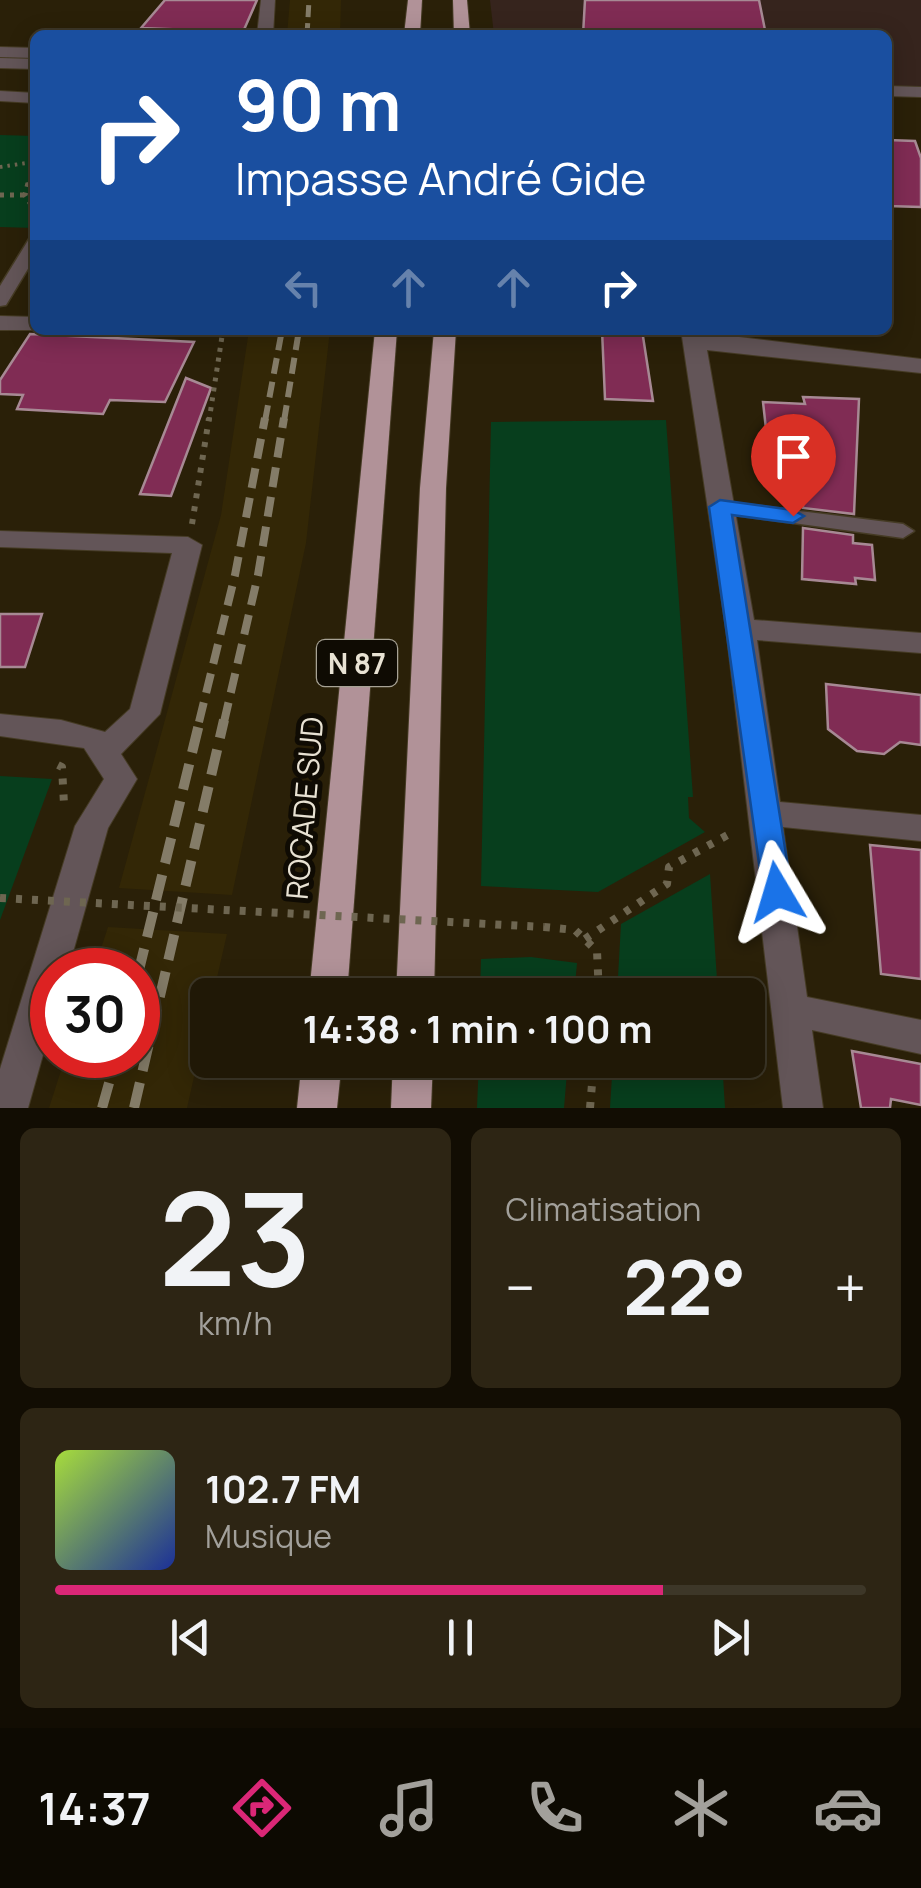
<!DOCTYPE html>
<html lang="fr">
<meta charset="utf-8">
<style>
:root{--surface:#201806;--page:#2d2514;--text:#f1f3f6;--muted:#a2a09b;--line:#3d3728;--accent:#db2777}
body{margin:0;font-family:Manrope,sans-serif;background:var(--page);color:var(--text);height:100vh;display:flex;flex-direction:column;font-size:38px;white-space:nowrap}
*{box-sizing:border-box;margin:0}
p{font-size:32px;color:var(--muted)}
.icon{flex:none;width:55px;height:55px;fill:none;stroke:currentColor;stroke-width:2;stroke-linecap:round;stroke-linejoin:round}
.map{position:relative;height:1108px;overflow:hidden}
.side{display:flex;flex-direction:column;gap:20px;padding:20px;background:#120d03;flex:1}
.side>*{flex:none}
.guide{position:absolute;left:30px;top:30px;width:862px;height:305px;border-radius:15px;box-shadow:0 5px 25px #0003,0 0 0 2px var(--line);background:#1a4fa0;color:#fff;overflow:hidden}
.speed{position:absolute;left:30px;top:948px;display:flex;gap:20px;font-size:50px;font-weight:700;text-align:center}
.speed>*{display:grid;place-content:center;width:130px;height:130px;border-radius:50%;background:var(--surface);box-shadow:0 5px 25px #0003,0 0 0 2px var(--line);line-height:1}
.speed .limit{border:15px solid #d22;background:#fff;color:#111}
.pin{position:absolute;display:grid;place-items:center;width:85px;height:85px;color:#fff;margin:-102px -42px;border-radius:50% 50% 50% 0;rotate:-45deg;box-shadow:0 0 10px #0007}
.pin .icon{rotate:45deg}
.me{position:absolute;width:110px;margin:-55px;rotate:353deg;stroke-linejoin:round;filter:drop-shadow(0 0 8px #0008)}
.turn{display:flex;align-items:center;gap:35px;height:210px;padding:0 40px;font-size:45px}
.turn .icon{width:130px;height:130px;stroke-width:2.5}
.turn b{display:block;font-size:70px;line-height:85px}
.lanes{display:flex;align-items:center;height:95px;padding:0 40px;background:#0003;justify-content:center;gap:50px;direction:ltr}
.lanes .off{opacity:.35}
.big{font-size:75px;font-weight:700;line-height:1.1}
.side .widget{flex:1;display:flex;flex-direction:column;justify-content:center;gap:15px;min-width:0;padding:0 35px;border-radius:15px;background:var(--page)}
.side .dial{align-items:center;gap:0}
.dial b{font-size:130px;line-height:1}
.song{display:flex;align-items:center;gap:30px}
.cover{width:120px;height:120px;border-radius:15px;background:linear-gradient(135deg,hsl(80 70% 55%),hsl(230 70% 35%))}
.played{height:10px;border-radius:5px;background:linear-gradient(90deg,var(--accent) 75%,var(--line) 75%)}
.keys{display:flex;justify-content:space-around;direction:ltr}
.heat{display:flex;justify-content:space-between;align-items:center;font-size:55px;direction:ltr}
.side .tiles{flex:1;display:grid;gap:20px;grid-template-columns:1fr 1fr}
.widget:last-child{grid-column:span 2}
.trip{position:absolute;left:190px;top:978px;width:575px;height:100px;border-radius:15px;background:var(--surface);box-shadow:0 5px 25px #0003,0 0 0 2px var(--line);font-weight:700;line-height:100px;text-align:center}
.tab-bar{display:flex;height:160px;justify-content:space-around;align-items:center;background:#0d0a02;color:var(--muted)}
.tab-bar .icon{width:70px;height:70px}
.tab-bar .active{color:var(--accent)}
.tab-bar b{font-size:45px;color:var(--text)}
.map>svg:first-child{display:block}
.commercial{fill:#36241d}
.built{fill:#332706}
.green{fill:#073e1d}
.building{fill:#802c54;stroke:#a78994;stroke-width:2.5}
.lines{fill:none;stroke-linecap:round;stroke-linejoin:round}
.service-casing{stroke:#453b24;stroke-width:3}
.minor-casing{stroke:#453b24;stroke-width:2}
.tertiary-casing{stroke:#453b24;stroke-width:2}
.trunk-casing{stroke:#453b24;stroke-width:2}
.path-far3{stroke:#6e6651;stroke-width:4;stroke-dasharray:2.5 5;stroke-linecap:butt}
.path-far2{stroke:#6e6651;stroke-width:5;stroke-dasharray:4 6;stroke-linecap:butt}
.path-far1{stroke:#6e6651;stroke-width:6;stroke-dasharray:5 8;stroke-linecap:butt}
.path{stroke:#6e6651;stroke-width:8;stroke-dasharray:6 10;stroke-linecap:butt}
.service{fill:#635558;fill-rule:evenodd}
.minor{fill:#635558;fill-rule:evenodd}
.tertiary{fill:#635558;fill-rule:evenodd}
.trunk{fill:#b19298;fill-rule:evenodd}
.rail-far3{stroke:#847c68;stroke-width:5;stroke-dasharray:12 6;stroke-linecap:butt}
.rail-far2{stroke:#847c68;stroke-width:6;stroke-dasharray:16 8;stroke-linecap:butt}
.rail-far1{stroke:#847c68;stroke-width:8;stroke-dasharray:20 10;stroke-linecap:butt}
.rail{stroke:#847c68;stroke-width:10;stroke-dasharray:26 12;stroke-linecap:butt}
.path-bridge{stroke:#6e6651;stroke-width:8;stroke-dasharray:6 10;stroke-linecap:butt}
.route{fill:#1a73e8;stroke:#114b97;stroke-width:2.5}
.labels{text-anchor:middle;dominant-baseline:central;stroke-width:10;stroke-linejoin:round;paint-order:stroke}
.shield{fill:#0f0b03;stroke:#a7a295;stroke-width:2.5}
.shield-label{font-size:28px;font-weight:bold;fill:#e8e2d3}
.street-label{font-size:30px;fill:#e8e2d3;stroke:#0f0b03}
</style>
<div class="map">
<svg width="921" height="1108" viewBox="0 0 921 1108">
<rect width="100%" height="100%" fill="#2a2008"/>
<polygon class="commercial" points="490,0 921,0 921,92 888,91 888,35 494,35"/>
<g class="built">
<polygon points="290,0 341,0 340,35 287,35"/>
<polygon points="249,330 330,330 306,543 232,895 119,888 221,515"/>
<polygon points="108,927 227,934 213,995 208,995 207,1019 187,1108 49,1108 66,1055 138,1055 138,970 94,970"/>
</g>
<g class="green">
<polygon points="0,135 35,136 35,228 0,227"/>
<polygon points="666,420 693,797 688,797 689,818 705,832 598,892 481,886 491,422"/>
<polygon points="0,776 52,779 0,920"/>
<polygon points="710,874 718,995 617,995 621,924"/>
<polygon points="531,957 577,963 574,995 480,995 481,959"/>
<polygon points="479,1060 568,1060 564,1108 477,1108"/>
<polygon points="613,1060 722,1060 725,1108 610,1108"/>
</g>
<g class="building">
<polygon points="165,0 257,0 243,32 141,28"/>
<polygon points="585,0 759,0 766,35 583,35"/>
<polygon points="888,140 915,141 921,158 921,207 888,206"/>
<polygon points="602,330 642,330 653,401 605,399"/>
<polygon points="30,334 194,342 165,402 110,400 103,414 17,409 23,395 0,394 0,380"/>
<polygon points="186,378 211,388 171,496 140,494"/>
<polygon points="803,397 859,399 854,514 803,508 803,502 792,501 794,489 783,487 790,439 767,438 763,402 805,404"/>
<polygon points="803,528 853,535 853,543 872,545 875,580 855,578 856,584 802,579"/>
<polygon points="0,614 42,614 25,667 0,667"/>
<polygon points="826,684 921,695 921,745 900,742 884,754 857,751 828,729"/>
<polygon points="870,845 921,850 921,979 881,974"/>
<polygon points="852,1051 921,1064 921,1105 891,1099 890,1108 861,1108"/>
</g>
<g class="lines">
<defs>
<g id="service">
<polygon points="35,238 35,257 6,305 0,306 0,286 29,239"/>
<polygon points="720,501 903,524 914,531 903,538 712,512 709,507 712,502"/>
</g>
<g id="minor">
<polygon points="261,0 275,0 273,35 257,35"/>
<polygon points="0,47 35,48 35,58 0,57"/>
<polygon points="0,91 35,93 35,103 0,101"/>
<polygon points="0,316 35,317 38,330 0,330"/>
<polygon points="681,330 921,359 921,373 707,350 754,620 921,633 921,653 757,640 780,802 921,815 921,841 783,827 807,997 921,1020 921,1054 812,1030 823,1108 783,1108 726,629"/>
<polygon points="0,531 188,537 202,545 160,714 121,754 137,779 108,828 68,970 52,970 52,1023 28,1108 0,1108 0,1069 75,826 104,779 84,748 0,736 0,714 61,720 105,732 130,709 172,553 0,547"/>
</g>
<g id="tertiary">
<polygon points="0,58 35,59 35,69 0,68"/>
<polygon points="888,86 921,87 921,97 888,96"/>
</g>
<g id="trunk">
<polygon points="408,0 422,0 420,35 404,35"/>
<polygon points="453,0 467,0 470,35 454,35"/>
<polygon points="375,330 397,330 347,995 309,995"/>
<polygon points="434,330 456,330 446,488 434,995 396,995 420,488"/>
<polygon points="302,1060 342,1060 337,1108 297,1108"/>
<polygon points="393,1060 433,1060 431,1108 391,1108"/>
</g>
</defs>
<use href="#service" class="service-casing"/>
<use href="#minor" class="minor-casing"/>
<use href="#tertiary" class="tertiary-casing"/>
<use href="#trunk" class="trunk-casing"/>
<g class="path-far3">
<polyline points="0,167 33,162"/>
<polyline points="28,185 34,162"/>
</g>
<g class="path-far2">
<polyline points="28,183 25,195 35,211"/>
<polyline points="0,195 25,195"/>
<polyline points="209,421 223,330"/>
</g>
<polyline class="path-far1" points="192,524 209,418"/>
<g class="path">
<polyline points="58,765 62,767 64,804"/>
<polyline points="544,927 575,930 597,951 599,995"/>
<polyline points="585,939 667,884 669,867 733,832"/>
<polyline points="590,1108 594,1060"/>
</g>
<use href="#service" class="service"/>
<use href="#minor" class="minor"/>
<use href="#tertiary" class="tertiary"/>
<use href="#trunk" class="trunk"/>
<polyline class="rail-far3" points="307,35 309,0"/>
<g class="rail-far2">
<polyline points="265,421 282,330"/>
<polyline points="284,421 299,330"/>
</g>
<g class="rail-far1">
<polyline points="199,722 235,575 265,418"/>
<polyline points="224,722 258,575 284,418"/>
</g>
<g class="rail">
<polyline points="138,974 200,720"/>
<polyline points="102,1108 117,1055"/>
<polyline points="134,1108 224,720"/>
</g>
<polyline class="path-bridge" points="0,898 544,927"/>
</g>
<polygon class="route" points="720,500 793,510 804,516 793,523 732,515 792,892 788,900 767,900 763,892 709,507"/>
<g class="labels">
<rect class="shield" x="317" y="640" width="80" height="46" rx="8"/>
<g class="shield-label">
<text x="357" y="663">N 87</text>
</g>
<g class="street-label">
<text transform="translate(304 808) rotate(-85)">ROCADE SUD</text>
</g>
</g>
</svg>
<div class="speed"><div class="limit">30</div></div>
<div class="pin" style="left:793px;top:516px;background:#d93025"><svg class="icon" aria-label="arrive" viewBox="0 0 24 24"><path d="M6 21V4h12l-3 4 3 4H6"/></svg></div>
<svg class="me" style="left:777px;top:892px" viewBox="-20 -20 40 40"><path d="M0-17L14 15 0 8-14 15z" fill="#1a73e8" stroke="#fff" stroke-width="4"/></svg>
<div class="trip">14:38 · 1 min · 100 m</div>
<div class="guide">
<div class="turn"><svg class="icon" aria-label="right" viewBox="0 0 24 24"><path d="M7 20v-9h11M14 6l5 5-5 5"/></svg><div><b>90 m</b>Impasse André Gide</div></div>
<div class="lanes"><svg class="icon off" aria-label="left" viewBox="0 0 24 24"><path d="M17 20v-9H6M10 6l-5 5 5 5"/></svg><svg class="icon off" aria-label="ahead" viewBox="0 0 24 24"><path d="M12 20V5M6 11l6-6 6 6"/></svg><svg class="icon off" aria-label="ahead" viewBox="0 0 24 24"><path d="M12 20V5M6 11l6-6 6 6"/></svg><svg class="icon" aria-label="right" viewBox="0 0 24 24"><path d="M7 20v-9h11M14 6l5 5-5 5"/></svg></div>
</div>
</div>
<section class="side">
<div class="tiles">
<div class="widget dial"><b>23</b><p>km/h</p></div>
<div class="widget"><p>Climatisation</p>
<div class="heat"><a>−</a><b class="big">22°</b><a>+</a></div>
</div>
<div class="widget">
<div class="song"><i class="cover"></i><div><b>102.7 FM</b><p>Musique</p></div></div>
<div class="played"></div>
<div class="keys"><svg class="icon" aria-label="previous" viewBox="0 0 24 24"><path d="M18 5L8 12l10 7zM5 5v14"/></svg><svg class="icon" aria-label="pause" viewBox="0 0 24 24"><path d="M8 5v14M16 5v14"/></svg><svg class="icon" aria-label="next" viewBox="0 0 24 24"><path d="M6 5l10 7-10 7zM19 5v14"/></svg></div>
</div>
</div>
</section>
<nav class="tab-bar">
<b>14:37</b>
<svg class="icon active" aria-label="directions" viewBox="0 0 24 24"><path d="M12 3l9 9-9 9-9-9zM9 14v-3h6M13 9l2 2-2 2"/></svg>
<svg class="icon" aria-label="music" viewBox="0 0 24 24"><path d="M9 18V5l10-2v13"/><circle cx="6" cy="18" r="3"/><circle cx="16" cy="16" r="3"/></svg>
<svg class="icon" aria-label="phone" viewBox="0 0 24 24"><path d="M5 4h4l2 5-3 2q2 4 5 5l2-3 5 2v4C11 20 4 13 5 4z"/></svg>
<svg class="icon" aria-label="climate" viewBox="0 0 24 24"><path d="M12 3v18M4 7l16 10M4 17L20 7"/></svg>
<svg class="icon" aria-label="car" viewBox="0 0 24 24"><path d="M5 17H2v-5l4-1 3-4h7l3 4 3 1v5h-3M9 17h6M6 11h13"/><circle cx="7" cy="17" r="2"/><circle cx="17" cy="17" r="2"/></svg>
</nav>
